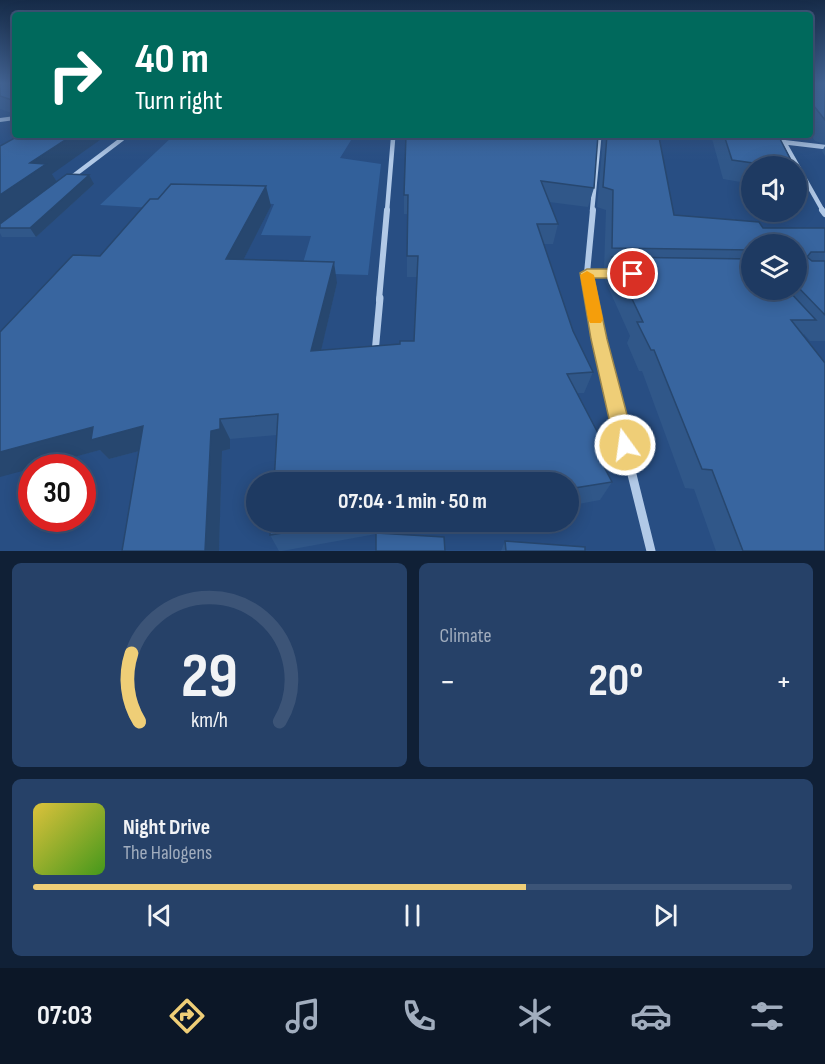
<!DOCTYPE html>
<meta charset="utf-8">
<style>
:root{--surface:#1e3a62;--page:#264168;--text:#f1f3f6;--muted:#a1adbe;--line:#3c5477;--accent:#efce77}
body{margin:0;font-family:"Sofia Sans Condensed",sans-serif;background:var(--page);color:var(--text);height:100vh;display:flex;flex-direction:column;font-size:22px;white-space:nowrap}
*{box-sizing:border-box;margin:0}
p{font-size:20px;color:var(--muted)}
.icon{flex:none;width:33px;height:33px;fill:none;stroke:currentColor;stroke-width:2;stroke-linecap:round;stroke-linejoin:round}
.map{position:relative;height:551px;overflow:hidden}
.details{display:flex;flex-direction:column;gap:12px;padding:12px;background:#102036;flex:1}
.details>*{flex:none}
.top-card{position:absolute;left:12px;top:12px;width:801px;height:126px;border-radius:6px;box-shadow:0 3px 15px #0003,0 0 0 2px var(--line);background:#00695c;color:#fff;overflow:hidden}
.fabs{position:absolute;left:741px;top:156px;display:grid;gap:12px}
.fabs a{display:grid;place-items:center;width:66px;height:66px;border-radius:50%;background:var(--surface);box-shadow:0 3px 15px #0003,0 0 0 2px var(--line);font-size:30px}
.speed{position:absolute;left:18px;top:454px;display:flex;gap:12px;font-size:30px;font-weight:700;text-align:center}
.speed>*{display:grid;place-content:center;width:78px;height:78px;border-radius:50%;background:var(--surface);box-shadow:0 3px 15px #0003,0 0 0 2px var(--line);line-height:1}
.speed .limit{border:9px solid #d22;background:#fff;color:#111}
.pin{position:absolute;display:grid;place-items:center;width:51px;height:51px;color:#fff;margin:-26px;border:3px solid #fff;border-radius:50%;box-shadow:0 2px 6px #0007}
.me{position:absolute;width:66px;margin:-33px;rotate:346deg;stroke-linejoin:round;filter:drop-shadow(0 0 4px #0008)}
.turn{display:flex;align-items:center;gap:21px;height:126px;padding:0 24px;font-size:27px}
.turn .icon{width:78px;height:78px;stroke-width:2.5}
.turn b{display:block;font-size:42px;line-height:51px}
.big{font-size:45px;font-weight:700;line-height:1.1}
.details .widget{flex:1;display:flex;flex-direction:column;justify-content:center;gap:9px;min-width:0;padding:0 21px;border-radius:9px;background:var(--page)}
.details .dial{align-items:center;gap:0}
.dial svg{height:156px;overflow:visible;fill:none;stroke:var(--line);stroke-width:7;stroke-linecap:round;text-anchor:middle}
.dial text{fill:var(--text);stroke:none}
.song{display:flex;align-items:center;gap:18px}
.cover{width:72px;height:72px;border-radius:9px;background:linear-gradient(135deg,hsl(50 70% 55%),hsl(100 70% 35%))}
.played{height:6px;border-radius:3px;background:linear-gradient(90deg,var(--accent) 65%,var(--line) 65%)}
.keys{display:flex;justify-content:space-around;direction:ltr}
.heat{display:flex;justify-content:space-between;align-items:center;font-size:33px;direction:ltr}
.details .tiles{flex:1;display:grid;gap:12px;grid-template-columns:1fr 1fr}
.widget:last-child{grid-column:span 2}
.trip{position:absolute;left:246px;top:472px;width:333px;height:60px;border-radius:30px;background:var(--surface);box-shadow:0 3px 15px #0003,0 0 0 2px var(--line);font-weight:700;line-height:60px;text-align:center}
.tabs{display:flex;height:96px;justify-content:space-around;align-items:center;background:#0c1727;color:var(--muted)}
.tabs .icon{width:42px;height:42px}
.tabs .selected{color:var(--accent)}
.tabs b{font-size:27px;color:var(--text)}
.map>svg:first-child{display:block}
.green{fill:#32609a}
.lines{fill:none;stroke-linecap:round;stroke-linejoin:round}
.service{stroke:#b1c9e7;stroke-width:4.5}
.minor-far4{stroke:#b1c9e7;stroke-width:4}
.minor-far3{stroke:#b1c9e7;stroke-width:4.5}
.minor-far2{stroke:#b1c9e7;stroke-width:6}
.minor-far1{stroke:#b1c9e7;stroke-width:7}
.minor{stroke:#b1c9e7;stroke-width:9}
.tertiary{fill:#b1c9e7;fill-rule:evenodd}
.wall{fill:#305789;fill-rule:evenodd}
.shaded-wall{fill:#27476f}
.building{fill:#38659f;stroke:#27476f;stroke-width:1.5}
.route{fill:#efce77;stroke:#9b864d;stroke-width:1.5}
.slow{fill:#f59e0b}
</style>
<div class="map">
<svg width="825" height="551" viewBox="0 0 825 551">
<rect width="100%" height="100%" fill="#284e83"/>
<polygon class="green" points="174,135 353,137 340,158 381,164 368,275 300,273 311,236 261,235 274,204 161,200 154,208 100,205"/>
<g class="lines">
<polyline class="service" points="587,273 611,274"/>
<g class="minor-far4">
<polyline points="120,140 127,135"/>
<polyline points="393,140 393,135"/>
<polyline points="599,140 599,135"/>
</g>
<g class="minor-far3">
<polyline points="774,141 825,147"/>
<polyline points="784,142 823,211"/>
<polyline points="68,180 122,139"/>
<polyline points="387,211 393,139"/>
<polyline points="592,211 599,139"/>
</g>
<g class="minor-far2">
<polyline points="822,210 825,214"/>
<polyline points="379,300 387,210"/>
<polyline points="592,300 587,273 593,210"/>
</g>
<g class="minor-far1">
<polyline points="592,298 617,412"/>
<polyline points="375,353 380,298"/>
</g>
<polyline class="minor" points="616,410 651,551"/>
<polygon class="tertiary" points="15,116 15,120 0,122 0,118"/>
</g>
<g class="wall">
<polygon points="0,83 15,83 15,114 0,109"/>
<polygon points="810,83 825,83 825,144 815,141 810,134"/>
<polygon points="406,135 594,188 588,207 549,202 558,224 553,244 544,244 573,331 593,372 584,393 577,393 611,458 605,468 612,482 600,500 568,506 568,483 277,435 230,439 230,449 222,451 219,551 122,551 139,451 109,459 100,450 32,468 100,256 271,206 243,260 337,283 321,350 400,344 414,341 417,277 407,277 407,214 404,214 404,195"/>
<path d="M603,135H649L674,215L763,228H825V341H810L804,334L803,335L825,551H716L694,489L685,488L642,371H639L627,343L630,336L604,278L607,269H604L606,210L597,207L603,139ZM752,244H796V290H752Z"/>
<polygon points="711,135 778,135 794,166 752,166 752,184 723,179"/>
<polygon points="825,146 825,156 822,151"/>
<polygon points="52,174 57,182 94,184 36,237 2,237 0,233 0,228"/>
<polygon points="271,522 474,522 402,535 376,534 282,551 279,551 270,535"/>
<polygon points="505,541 585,551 501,551"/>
</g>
<g class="shaded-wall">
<polygon points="73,135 107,135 52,174 57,182 0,225 0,195 30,163"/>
<polygon points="89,175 94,184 36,237 30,228"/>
<polygon points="266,186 271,206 233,280 226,259"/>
<polygon points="334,262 337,283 316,372 311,351"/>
<polygon points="220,419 230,439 230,449 222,451 219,551 205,551 211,431"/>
<polygon points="143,426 158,446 109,459 100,450 0,477 0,452 93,427"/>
</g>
<g class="building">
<polygon points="0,83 15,83 15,101 0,96"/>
<polygon points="810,83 825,83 825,120 810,101"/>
<polygon points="20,135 73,135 30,163 46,164 0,195 0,146"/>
<polygon points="406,135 598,135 594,188 541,181 558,224 537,224 573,331 593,372 567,374 611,458 600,459 612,482 568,489 568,483 274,483 278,414 220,419 220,429 211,431 205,551 122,551 143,426 91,440 93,427 0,452 0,332 73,255 100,256 150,199 158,199 171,184 266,186 226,259 334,262 311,351 400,344 400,341 414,341 418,256 407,256 408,195 404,195"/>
<polygon points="607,135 649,135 659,137 674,215 759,222 763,228 825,228 825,252 811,252 807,257 812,261 825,261 825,315 796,285 796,244 752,244 752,250 612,248 613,190 603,187"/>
<polygon points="724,135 778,135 794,166 775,166 732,160"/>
<polygon points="67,174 89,175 30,228 0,228 0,224"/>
<polygon points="612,257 752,259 752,290 788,290 816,320 791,320 825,363 825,551 743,551 712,470 702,469 654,350 651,350 637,322 643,322"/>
<polygon points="271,522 346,522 270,535"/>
<polygon points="376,533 444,537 445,551 376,551"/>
<polygon points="505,541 585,547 585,551 506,551"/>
</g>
<linearGradient id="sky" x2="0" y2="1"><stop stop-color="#162b48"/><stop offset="0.52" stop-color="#426393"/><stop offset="1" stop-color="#426393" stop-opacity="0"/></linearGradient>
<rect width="825" height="160" fill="url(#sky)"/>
<polygon class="route" points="587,269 633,269 640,274 633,278 594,278 607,339 635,445 632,452 625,454 618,452 615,445 591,339 580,273"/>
<polygon class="slow" points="587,271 594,275 603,319 601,323 590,323 588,319 580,275"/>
</svg>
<div class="fabs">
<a><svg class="icon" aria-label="sound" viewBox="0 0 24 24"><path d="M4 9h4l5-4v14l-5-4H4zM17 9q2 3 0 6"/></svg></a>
<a><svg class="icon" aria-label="layers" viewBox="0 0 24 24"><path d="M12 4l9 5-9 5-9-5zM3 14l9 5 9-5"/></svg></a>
</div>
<div class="speed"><div class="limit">30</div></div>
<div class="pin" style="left:633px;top:274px;background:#d93025"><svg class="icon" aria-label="arrive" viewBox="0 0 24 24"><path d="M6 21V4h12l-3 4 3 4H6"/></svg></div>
<svg class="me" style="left:625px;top:445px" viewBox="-20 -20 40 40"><circle r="17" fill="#efce77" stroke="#fff" stroke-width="3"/><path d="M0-11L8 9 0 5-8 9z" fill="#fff"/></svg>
<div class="trip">07:04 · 1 min · 50 m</div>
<div class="top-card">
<div class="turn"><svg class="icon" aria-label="right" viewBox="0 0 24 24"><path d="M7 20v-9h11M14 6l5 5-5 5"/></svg><div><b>40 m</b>Turn right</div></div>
</div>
</div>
<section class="details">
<div class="tiles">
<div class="widget dial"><svg viewBox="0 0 100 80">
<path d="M14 69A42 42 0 1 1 86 69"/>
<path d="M14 69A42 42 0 0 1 10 34" stroke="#efce77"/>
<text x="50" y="56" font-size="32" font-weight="700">29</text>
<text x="50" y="72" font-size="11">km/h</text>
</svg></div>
<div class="widget"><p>Climate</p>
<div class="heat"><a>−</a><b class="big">20°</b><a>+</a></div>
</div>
<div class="widget">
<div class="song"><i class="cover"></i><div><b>Night Drive</b><p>The Halogens</p></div></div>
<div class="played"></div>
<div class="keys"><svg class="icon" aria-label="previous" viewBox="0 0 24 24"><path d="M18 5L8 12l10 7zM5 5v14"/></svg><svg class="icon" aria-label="pause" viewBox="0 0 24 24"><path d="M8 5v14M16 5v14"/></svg><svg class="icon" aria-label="next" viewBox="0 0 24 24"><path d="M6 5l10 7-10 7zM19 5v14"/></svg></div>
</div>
</div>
</section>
<nav class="tabs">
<b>07:03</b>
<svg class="icon selected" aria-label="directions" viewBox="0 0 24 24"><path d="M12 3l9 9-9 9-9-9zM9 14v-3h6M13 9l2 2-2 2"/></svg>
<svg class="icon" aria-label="music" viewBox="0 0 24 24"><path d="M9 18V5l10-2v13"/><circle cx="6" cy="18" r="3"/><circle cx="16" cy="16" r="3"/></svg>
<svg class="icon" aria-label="phone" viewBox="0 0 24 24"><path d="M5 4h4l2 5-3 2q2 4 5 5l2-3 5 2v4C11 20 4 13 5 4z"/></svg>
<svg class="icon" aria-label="climate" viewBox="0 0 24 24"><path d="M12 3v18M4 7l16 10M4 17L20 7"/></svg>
<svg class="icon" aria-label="car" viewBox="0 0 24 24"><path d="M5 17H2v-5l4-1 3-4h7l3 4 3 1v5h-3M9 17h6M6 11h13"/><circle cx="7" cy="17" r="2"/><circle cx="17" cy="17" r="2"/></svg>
<svg class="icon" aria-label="filters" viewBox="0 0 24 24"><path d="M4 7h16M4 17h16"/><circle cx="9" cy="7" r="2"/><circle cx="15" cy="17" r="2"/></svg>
</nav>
